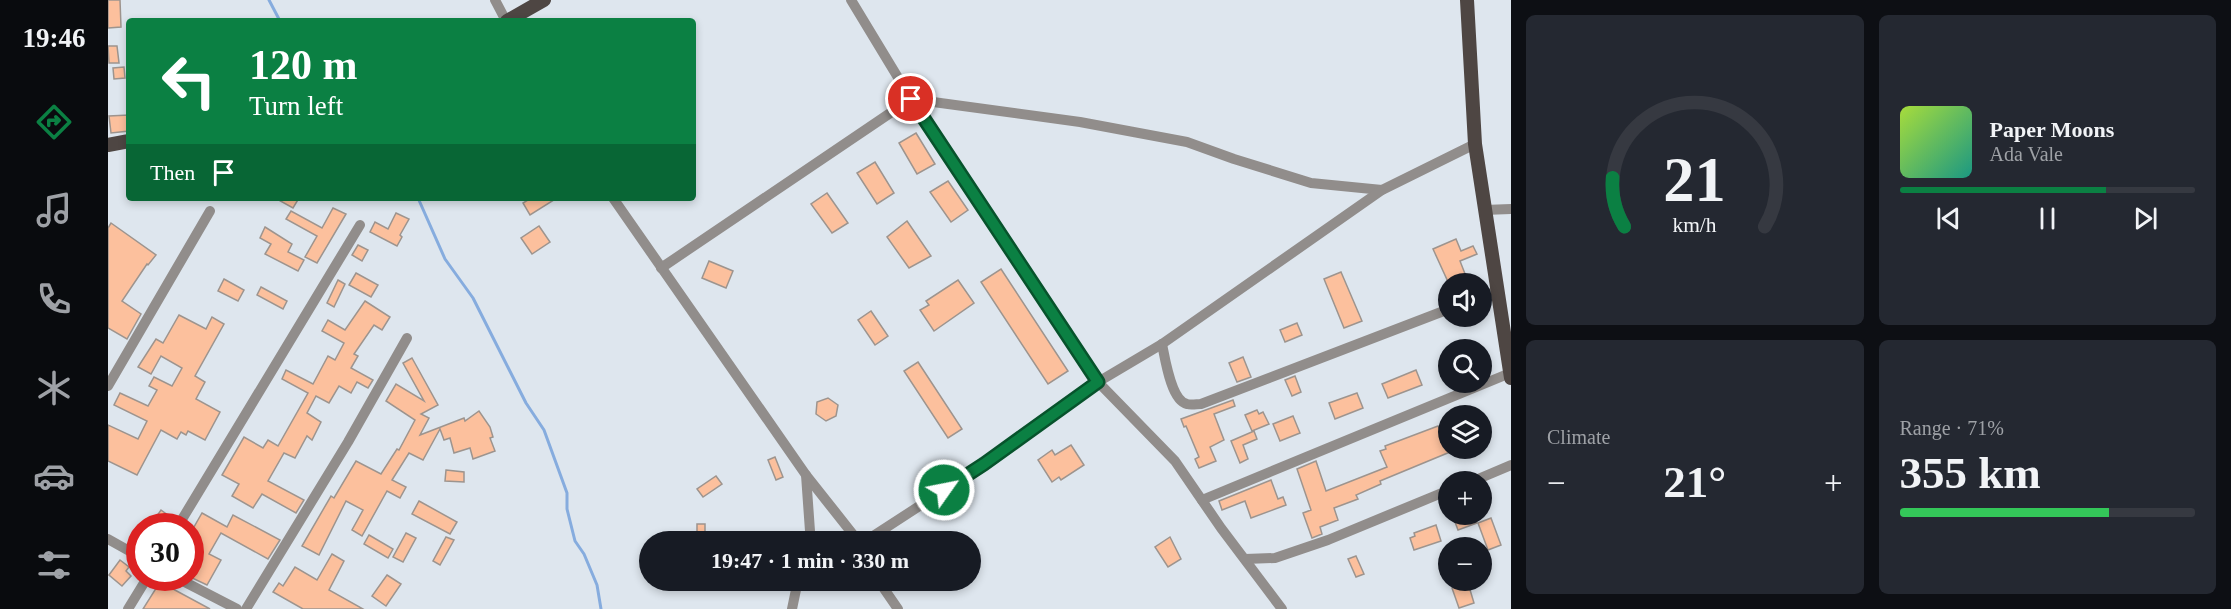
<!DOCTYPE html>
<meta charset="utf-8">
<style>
:root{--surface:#171b24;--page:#242831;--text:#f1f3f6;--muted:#9ea1a6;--line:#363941;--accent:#0b8043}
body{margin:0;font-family:"Times New Roman",serif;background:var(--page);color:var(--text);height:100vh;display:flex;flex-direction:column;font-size:22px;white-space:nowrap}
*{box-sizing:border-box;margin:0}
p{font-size:20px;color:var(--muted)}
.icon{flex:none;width:33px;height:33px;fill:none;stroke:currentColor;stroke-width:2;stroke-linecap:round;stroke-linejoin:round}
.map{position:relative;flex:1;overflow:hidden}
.panel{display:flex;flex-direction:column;gap:15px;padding:15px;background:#0d0f14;width:720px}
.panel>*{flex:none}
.guide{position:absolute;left:18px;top:18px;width:570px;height:183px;border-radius:6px;box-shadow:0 3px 9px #0003;background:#0b8043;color:#fff;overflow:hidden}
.tools{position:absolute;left:1330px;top:273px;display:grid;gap:12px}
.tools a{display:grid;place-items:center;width:54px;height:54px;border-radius:50%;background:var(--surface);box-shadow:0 3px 9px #0003;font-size:30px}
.speed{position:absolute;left:18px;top:513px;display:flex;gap:12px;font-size:30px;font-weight:700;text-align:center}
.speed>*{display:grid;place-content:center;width:78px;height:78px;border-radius:50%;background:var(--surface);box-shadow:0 3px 9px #0003;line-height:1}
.speed .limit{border:9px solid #d22;background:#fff;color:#111}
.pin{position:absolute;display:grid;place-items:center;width:51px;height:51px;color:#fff;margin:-26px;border:3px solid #fff;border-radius:50%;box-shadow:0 2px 6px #0007}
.me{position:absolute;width:66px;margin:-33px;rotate:57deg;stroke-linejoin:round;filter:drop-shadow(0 0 4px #0008)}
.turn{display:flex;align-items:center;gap:21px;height:126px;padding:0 24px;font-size:27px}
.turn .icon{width:78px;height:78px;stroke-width:2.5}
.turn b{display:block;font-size:42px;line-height:51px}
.then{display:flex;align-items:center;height:57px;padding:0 24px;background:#0003;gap:12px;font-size:22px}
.big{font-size:45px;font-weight:800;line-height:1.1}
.panel .tile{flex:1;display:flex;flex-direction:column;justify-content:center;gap:9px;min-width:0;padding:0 21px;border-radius:9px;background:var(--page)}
.panel .dial{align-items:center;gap:0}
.dial svg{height:156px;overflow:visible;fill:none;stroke:var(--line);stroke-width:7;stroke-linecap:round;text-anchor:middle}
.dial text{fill:var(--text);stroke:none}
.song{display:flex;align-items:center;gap:18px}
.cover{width:72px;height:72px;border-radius:9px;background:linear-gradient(135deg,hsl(80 70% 55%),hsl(170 70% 35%))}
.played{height:6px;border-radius:3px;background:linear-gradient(90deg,var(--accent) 70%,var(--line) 70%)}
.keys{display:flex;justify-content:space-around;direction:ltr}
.heat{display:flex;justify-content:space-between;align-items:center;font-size:33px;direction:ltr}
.charge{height:9px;border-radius:4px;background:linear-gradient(90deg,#34c759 71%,var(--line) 0)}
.panel .tiles{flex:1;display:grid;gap:15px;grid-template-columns:repeat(2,1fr)}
.trip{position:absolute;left:531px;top:531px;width:342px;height:60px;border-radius:30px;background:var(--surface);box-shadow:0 3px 9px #0003;font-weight:800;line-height:60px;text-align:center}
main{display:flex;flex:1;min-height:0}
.menu{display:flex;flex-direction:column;width:108px;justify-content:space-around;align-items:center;background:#090b0e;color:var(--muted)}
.menu .icon{width:42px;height:42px}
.menu .current{color:var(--accent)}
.menu b{font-size:27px;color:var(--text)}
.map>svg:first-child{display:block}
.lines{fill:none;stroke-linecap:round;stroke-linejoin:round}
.stream{stroke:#86acde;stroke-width:3}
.building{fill:#fcc09d;stroke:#9d948e;stroke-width:1.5}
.minor{stroke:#918d8b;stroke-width:10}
.major{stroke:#4e4643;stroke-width:14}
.route-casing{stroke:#07532c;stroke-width:15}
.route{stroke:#0b8043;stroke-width:10}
</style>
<main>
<nav class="menu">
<b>19:46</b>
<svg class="icon current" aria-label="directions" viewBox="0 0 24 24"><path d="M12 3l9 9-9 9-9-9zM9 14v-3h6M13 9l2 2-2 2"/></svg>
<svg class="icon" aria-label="music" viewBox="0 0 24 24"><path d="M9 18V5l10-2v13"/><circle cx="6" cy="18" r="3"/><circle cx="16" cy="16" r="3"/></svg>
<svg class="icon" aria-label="phone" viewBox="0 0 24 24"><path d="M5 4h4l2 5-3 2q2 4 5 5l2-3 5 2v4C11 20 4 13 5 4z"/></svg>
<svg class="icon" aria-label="climate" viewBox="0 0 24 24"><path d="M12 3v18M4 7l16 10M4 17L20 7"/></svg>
<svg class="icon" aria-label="car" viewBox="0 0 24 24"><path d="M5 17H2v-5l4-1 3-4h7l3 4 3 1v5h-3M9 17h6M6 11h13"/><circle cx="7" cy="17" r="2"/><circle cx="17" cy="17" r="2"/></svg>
<svg class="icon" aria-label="filters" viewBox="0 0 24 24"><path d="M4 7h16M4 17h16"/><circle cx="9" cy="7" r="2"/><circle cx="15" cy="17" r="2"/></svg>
</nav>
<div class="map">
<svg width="1403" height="609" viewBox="0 0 1403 609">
<rect width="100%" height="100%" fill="#dee6ee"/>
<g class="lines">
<g class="stream">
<polyline points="161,0 172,21"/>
<polyline points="310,198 337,259 365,298 418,403 436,430 459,493 459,509 467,541 476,554 489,585 493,609"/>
</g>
</g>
<g class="building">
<polygon points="0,0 12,0 13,27 0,28"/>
<polygon points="0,46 9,46 11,63 1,63"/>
<polygon points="16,67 17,78 6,79 5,68"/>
<polygon points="21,115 21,131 3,133 1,116"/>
<polygon points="808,133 827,164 809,174 791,143"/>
<polygon points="767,162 786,193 769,204 749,173"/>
<polygon points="840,181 860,210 843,222 822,192"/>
<polygon points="719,193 740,223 724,233 703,204"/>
<polygon points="167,198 191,198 185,208"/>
<polygon points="423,198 449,198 422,215 415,203"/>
<polygon points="225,208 238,214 209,263 197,257 209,236 178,219 183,211 214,228"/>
<polygon points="288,213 301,219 292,235 294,237 289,246 262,232 267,222 280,229"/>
<polygon points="799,221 823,256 801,268 779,237"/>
<polygon points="3,223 48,255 40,265 39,264 14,301 33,314 19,339 0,328 0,228"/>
<polygon points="431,226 442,242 424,254 413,238"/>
<polygon points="157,227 184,244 180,252 196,260 190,271 157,254 163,244 152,238"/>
<polygon points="1348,239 1353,251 1365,246 1369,254 1352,261 1361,284 1341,284 1325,249"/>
<polygon points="250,245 260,250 254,261 244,255"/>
<polygon points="601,261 625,271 618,288 594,278"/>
<polygon points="893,269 960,371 940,384 873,282"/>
<polygon points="1233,272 1254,321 1236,328 1216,279"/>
<polygon points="248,273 270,285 263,297 241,285"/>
<polygon points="116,279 136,290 130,301 110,291"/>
<polygon points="230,280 237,284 226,307 219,303"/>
<polygon points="850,280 866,303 826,331 812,310 821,305 818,301"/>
<polygon points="153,287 179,301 175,309 149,295"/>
<polygon points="257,301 282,317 274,330 266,325 246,354 250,356 243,368 265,380 260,388 249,382 243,393 231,386 221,403 208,396 199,413 213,422 204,440 199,436 187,458 176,453 160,481 196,500 188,513 154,494 145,508 124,496 131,484 114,475 136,437 155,448 160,440 170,446 200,393 174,379 178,370 205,384 220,356 227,360 236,343 214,331 220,320 237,330"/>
<polygon points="763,311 780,336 767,345 750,320"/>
<polygon points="71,315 98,329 104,317 116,324 87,376 97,382 88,399 112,412 97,440 80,431 78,435 73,432 69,439 53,430 29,475 0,461 0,425 30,439 39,421 6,405 12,393 40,406 49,390 41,386 46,377 64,386 74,368 53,356 43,374 30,367 48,339 55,343"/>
<polygon points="1189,323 1194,335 1177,342 1172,330"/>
<polygon points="1135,357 1143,377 1129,382 1121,363"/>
<polygon points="304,358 330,405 313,414 321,418 312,435 356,418 357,421 371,411 382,427 385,437 382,438 387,451 365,459 362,448 346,453 342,438 336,440 332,429 315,460 301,453 284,480 298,487 292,498 279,491 254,536 244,530 255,510 238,501 211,555 194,546 223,496 226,498 248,461 273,474 289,449 291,450 307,420 278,401 288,384 316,401 295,363"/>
<polygon points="810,362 854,429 840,438 796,371"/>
<polygon points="1308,370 1314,385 1280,398 1274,384"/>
<polygon points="1187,376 1193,392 1184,396 1177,380"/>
<polygon points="1249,393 1255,408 1227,419 1221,403"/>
<polygon points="720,398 730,405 728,416 718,421 708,414 709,402"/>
<polygon points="1125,400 1127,406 1106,414 1116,440 1102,447 1108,461 1091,468 1087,459 1091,457 1078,426 1076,427 1073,419"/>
<polygon points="1149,410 1151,414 1155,412 1161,424 1144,431 1137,415"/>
<polygon points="1185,416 1192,433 1172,441 1165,424"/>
<polygon points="1330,426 1342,452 1272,481 1273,484 1248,495 1250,499 1226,508 1230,520 1212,527 1214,534 1204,538 1195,513 1203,510 1189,469 1208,461 1218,491 1279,467 1272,451 1278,449 1277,446"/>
<polygon points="1146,431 1149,439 1135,445 1140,459 1132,463 1123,441"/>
<polygon points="963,445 976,465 953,480 951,477 944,482 930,460 944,450 947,455"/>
<polygon points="667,457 675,477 668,480 660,460"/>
<polygon points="338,470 356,472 356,482 337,481"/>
<polygon points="608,476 614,484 595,497 589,489"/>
<polygon points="1163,480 1170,499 1175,497 1178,505 1143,518 1137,501 1114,510 1111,501"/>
<polygon points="311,501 349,522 342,534 304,514"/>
<polygon points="53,510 61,516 55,525 46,520"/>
<polygon points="94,513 119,527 125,515 172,540 160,559 113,533 101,554 113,560 99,585 82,577 90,563 82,559 82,534"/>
<polygon points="1344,514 1366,514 1369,523 1350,530"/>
<polygon points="1383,518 1393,545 1380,550 1370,523"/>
<rect x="589" y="524" width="8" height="14"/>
<polygon points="1328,525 1333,541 1306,550 1302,538 1307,536 1306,533"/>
<polygon points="298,533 308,538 295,562 285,557"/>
<polygon points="261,535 285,549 280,558 256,544"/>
<polygon points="338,537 346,540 332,565 325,561"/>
<polygon points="1062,537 1073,559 1060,567 1047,547"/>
<polygon points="224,554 236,561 221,590 255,609 195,609 165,592 171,583 175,586 187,567 209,580"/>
<polygon points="1248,556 1256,574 1248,577 1240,559"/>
<polygon points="12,560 21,567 18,571 23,576 14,586 1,575"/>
<polygon points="279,575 293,584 278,606 264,596"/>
<polygon points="52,582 102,609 35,609"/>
<polygon points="1360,583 1366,603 1351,608 1344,588"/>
</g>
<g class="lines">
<g class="minor">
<polyline points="387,0 398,21"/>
<polyline points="743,0 803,99 990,382 1067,461 1113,528 1174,609"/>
<polyline points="505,198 698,475 751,542"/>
<polyline points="1376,210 1403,209"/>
<polyline points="553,268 803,99 972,122 1079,142 1126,159 1203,183 1274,190"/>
<polyline points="1374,297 1389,291"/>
<path d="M1054,344C1057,358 1063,401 1079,404C1083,405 1089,404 1093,404L1341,309"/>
<polyline points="0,386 102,211"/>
<polyline points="698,475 702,531 700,542"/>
<polyline points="1363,482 1403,465"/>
<polyline points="1094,500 1402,373"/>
<polyline points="70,526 252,225"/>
<polyline points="0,539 32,557"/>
<polyline points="756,542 876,464 990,382 1054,344 1274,190 1367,144"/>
<polyline points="1137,559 1167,558 1220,540 1341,490"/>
<polyline points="69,578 129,609"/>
<polyline points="770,580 790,609"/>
<polyline points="20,609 39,578"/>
<polyline points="138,609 240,442 299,338"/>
<polyline points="684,609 690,580"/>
</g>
<g class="major">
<polyline points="1359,0 1367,144 1403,378"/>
<polyline points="399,21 436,0"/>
<polyline points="0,145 21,141"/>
</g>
</g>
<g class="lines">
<defs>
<polyline id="route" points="803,99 990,382 876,464 836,490"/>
</defs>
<use href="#route" class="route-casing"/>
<use href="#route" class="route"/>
</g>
</svg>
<div class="tools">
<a><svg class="icon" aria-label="sound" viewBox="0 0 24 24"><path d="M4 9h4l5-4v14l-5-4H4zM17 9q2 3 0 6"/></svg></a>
<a><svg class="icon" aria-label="search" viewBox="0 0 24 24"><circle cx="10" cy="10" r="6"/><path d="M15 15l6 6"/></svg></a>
<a><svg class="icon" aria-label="layers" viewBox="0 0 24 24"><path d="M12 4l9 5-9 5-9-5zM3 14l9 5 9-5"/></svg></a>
<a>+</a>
<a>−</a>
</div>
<div class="speed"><div class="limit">30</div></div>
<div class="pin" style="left:803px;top:99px;background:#d93025"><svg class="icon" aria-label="arrive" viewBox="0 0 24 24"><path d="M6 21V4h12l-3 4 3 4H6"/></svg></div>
<svg class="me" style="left:836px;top:490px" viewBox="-20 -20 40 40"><circle r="17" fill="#0b8043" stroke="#fff" stroke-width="3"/><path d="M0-11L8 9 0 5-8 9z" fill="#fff"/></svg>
<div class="trip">19:47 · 1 min · 330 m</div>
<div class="guide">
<div class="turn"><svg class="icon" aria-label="left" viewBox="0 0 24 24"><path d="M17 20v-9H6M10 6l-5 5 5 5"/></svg><div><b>120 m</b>Turn left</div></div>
<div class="then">Then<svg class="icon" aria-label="arrive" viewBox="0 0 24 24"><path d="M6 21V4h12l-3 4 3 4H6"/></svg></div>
</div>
</div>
<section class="panel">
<div class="tiles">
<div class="tile dial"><svg viewBox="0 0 100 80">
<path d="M14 69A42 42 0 1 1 86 69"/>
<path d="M14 69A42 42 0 0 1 8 44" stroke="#0b8043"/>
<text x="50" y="56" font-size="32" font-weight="700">21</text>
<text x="50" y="72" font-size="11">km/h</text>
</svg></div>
<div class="tile">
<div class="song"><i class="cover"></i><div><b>Paper Moons</b><p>Ada Vale</p></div></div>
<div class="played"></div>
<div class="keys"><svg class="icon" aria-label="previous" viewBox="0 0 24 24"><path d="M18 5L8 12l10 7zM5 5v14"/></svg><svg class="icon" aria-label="pause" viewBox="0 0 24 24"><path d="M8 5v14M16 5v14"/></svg><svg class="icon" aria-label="next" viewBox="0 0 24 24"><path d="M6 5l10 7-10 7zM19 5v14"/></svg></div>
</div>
<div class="tile"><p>Climate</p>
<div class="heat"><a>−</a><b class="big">21°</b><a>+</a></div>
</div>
<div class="tile"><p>Range · 71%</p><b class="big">355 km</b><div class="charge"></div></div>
</div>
</section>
</main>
